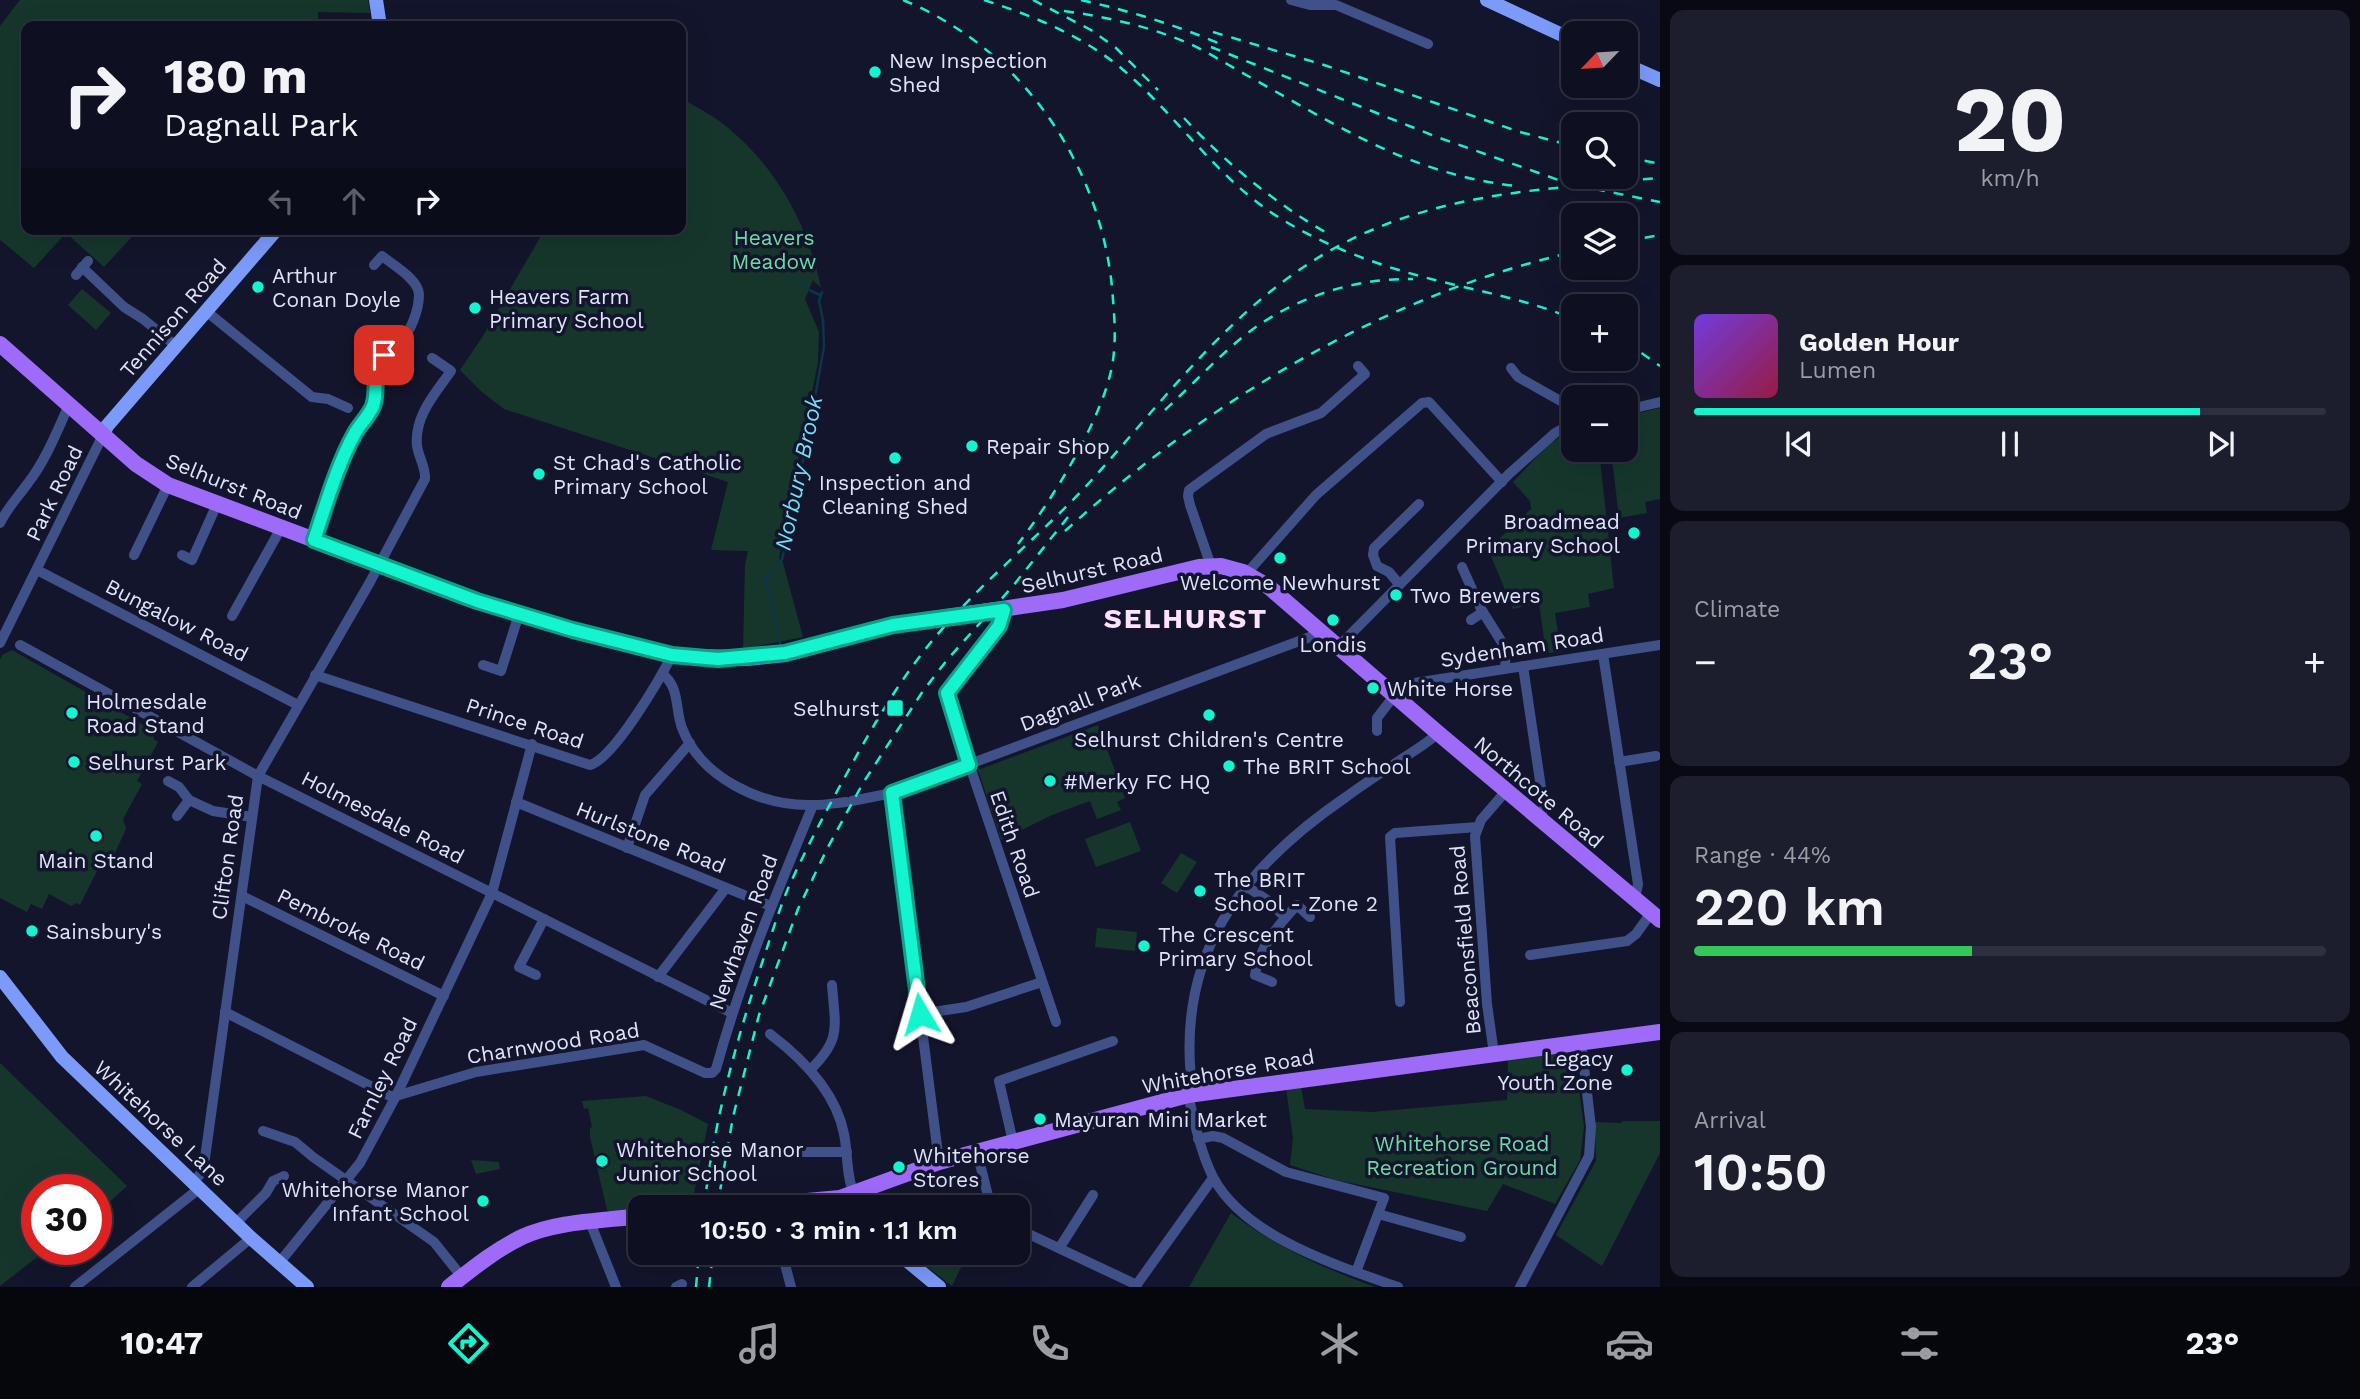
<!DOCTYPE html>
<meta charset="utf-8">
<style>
:root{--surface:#0e1021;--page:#1c1e2e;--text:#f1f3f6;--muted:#9b9da5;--line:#2e303f;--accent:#14f5cf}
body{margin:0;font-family:"Work Sans",sans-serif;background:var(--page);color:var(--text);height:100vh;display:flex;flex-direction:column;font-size:26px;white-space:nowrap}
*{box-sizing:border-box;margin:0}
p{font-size:23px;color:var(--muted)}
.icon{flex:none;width:38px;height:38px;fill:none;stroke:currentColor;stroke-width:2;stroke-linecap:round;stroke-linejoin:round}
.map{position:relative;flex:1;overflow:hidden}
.details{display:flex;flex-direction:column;gap:10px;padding:10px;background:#080912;width:700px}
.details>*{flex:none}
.guide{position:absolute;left:21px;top:21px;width:665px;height:214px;border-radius:14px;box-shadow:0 7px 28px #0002,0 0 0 2px var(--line);background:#0e1021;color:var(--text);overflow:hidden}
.needle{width:46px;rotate:245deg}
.controls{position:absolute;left:1561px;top:21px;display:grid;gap:14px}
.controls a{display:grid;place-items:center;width:77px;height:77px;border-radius:14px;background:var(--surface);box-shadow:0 7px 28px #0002,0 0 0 2px var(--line);font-size:35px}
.speed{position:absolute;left:21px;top:1174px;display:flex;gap:14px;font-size:35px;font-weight:700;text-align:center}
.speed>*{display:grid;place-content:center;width:91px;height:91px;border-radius:50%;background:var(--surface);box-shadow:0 7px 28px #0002,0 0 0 2px var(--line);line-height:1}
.speed .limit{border:10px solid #d22;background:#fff;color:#111}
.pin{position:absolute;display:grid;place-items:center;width:60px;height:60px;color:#fff;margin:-30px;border-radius:14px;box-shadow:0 4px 10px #0006}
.me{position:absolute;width:77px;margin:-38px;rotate:353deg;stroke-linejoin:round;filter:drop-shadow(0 0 5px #0008)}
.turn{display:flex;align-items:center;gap:24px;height:147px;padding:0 28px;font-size:32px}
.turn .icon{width:91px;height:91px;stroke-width:2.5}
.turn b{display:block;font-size:49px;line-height:60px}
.lanes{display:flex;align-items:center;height:66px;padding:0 28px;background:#0003;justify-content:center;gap:35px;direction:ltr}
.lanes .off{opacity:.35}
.big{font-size:52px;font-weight:600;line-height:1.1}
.details .widget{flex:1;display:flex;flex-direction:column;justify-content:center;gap:10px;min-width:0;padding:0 24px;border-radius:14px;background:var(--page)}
.details .dial{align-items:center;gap:0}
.dial b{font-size:91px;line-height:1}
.song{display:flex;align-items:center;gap:21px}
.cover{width:84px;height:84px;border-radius:10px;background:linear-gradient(135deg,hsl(260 70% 55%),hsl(340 70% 35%))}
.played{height:7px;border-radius:4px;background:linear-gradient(90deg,var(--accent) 80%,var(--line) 80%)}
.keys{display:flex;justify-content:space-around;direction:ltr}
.heat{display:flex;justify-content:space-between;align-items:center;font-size:38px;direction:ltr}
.charge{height:10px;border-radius:5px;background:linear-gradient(90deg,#34c759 44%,var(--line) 0)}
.trip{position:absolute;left:628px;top:1195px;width:402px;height:70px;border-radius:14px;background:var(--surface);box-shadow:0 7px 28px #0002,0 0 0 2px var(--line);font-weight:600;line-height:70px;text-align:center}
.menu{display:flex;height:112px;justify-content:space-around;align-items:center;background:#06060d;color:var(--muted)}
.menu .icon{width:49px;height:49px}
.menu .on{color:var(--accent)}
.menu b{font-size:32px;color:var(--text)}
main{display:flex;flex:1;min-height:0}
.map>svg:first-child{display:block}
.green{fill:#16362c}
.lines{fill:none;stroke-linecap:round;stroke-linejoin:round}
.stream{stroke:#0e344a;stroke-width:2.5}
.street{stroke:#405189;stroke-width:10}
.secondary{stroke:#7b9af9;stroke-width:14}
.primary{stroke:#9e6bf9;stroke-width:16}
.rail{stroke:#14f5cf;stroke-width:2.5;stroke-dasharray:10 9;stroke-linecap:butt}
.route-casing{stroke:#0d9f87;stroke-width:18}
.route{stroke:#14f5cf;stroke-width:12}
.poi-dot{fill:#14f5cf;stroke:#13152c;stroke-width:2.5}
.labels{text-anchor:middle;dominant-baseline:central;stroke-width:7;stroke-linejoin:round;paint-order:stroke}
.poi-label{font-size:21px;fill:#dfe4fe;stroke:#13152c;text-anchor:start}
.park-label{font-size:21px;fill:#6cdda2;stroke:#13152c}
.street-label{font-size:21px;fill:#dfe4fe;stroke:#13152c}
.water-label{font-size:23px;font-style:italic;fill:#72dff9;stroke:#13152c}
.district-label{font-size:28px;font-weight:bold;letter-spacing:2px;fill:#fee1fb;stroke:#13152c}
</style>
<main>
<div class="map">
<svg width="1660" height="1287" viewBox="0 0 1660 1287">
<rect width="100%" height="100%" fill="#13152c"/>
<g class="green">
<polygon points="20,0 368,0 370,13 318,12 318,26 26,26 26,229 139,229 104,267 66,233 34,268 0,240 0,26"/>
<path d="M681,98C696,107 713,115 727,127C777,168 808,225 821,288L813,280L805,299L819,332L818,362L779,558L783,563L803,637L743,649L745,565L748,551L711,550L728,482L504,409L482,392L460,370L483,336L545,229H681Z"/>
<polygon points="82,289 111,313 96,330 68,305"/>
<polygon points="1660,408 1660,499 1645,502 1647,513 1619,518 1611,450 1626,450 1626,416"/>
<polygon points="1573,429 1573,450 1599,450 1614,588 1588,594 1590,607 1555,613 1561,652 1546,653 1539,603 1513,609 1488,549 1531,509 1530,501 1513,482 1548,445"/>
<polygon points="12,650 152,730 154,739 158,742 137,781 142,784 123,819 126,829 109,866 95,859 100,866 92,865 98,869 80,905 77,903 71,906 49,894 42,909 31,904 27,912 0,898 0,660 2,655"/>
<polygon points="1098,725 1125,798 1117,802 1121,810 1097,819 1090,801 1052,815 1001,840 978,770"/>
<polygon points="1130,822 1141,851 1096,867 1085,839"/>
<polygon points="1181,853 1197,862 1177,893 1161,883"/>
<polygon points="1097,928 1137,932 1135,951 1095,947"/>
<polygon points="1574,1052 1584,1127 1580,1160 1555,1204 1503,1184 1487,1211 1336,1180 1290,1165 1293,1138 1286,1088 1301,1087 1305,1109 1372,1112 1507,1100 1508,1060"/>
<polygon points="0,1063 127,1186 104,1207 96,1219 96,1190 37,1190 37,1250 46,1250 0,1286"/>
<polygon points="646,1096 681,1110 708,1124 693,1198 612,1213 607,1210 590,1137 590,1128 592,1127 588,1108 584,1109 582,1101"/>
<polygon points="1623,1121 1660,1121 1660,1153 1602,1266 1556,1235 1596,1161 1595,1122 1621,1123"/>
<polygon points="471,1160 499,1162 500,1169 476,1174"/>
<path d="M1231,1213C1274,1246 1325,1269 1375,1287H1189Z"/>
<polygon points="909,1253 968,1253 952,1286"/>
</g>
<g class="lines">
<g class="stream">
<polyline points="798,280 804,283 809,290 820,295"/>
<polyline points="780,643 765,579 782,560 807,441 824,347 823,320 819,301 822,292"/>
</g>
<g class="street">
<polyline points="1291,0 1310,5 1336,5 1428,44"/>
<polyline points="82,267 124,307 143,319 176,346"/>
<polyline points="76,275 88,261"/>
<polyline points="206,311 312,397 328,399 348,408"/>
<polyline points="1511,368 1518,377 1573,408"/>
<polyline points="1626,410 1660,402"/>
<path d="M0,523C8,507 18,497 28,483C46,460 57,431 69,405"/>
<path d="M314,540C326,505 337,467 354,434C359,425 368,417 372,408C379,392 370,375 379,361C384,353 392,349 399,343C411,332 419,310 419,294C418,279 393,265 382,256L374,265"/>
<polyline points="134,555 168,485"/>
<polyline points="182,555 192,560 217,504"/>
<polyline points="1211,566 1190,505 1188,496 1189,490 1266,434 1321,413 1365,374 1358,366"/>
<polyline points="1462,567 1481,609 1503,644 1506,668"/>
<polyline points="37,570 298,705"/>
<polyline points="1247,573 1316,495 1422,403 1429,402 1502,482"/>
<polyline points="1399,584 1389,572 1377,566 1373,555 1374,548 1419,504"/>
<polyline points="1004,610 999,626 950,687 947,693 948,701 1056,1022"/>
<polyline points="232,616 281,528"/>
<polyline points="1471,620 1483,612"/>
<polyline points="0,643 103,435"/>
<polyline points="20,645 258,776 732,1013"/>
<polyline points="1338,647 1509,474 1555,433 1573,423"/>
<polyline points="1603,654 1638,884 1635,899"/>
<polyline points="483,665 501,671 519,614"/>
<polyline points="1523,666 1544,808 1540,819"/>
<path d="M662,674C680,686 675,710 682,728C701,778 762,807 814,805C825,805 836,803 846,802"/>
<path d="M315,675L590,765C614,758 660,679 672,655"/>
<polyline points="1392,694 1408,684 1660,645"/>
<polyline points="1377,731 1377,718 1394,696"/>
<polyline points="1619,762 1656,756"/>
<polyline points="168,781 179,787 189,800"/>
<polyline points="892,793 939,1162"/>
<polyline points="852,801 892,793 1310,637 1318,630"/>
<polyline points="516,802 771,906"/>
<polyline points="177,816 189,800 213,811 252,817"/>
<polyline points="627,848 645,795 690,743"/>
<polyline points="1246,886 1267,900 1285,917"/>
<polyline points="242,896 444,996"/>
<polyline points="1530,955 1627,941 1636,934 1651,913"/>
<polyline points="536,975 519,967 544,919"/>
<polyline points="658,977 726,888"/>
<path d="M1272,982L1255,975C1258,949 1279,924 1297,905L1310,917"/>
<polyline points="1400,1002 1390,837 1395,833 1478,827"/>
<path d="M225,1012L390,1096H396L476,1072L644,1045L705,1073H712L716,1069C741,978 777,892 813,805"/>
<polyline points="920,1014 966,1007 1042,982"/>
<path d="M770,1034C803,1059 836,1092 844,1134C848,1153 846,1176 854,1194"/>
<polyline points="1494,1054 1487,1004 1475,836 1481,820 1506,791"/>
<path d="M810,1070C842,1039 835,1027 832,985"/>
<path d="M1193,1094C1173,958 1239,870 1346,797C1366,782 1387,769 1408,755C1418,748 1429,742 1438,733"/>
<path d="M1188,1095C1195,1123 1200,1151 1213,1177C1244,1237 1339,1266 1398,1287"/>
<polyline points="263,1131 295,1142 313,1157 434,1242 462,1277"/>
<polyline points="1198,1139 1213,1136 1223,1138 1286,1172 1384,1198 1356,1272"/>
<polyline points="1013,1142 999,1081 1113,1041"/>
<polyline points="776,1148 783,1152 847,1152"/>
<polyline points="977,1152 991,1208"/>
<path d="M192,1181L199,1176L204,1165L258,776L370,582L425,479C426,468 419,458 417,446C414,416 435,394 451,371L432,358"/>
<polyline points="1378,1214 1461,1237"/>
<polyline points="590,1222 616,1287"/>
<polyline points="236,1223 266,1193 273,1181 284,1176"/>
<polyline points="1018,1229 1137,1285"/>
<polyline points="1060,1247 1093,1195"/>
<polyline points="782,1253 791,1287"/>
<polyline points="279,1263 360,1163 396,1096 492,893 532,744"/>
<polyline points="75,1287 200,1188"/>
<polyline points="192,1287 251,1238"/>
<polyline points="676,1287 682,1284"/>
<polyline points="1135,1287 1213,1178"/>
<polyline points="1520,1287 1589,1156 1591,1127 1581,1041"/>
</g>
<g class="secondary">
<polyline points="376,0 380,26"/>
<polyline points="1487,0 1573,40"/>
<polyline points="1626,65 1660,80"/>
<polyline points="103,435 107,426 277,229"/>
<polyline points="0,977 62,1057 251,1238 307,1287"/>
<polyline points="854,1194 859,1208"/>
<polyline points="898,1253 939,1287"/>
</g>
<g class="primary">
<polyline points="0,344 136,464 168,485 477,601 573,630 672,655 691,657 747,658 785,654 893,625 1063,600 1199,567 1221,566 1243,572 1269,587 1438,733 1660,920"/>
<polyline points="729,1208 840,1198 939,1162 1188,1095 1660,1032"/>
<path d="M449,1287C472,1269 495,1250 522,1237C557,1221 602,1221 640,1216"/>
</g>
<g class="rail">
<path d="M903,0C1020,48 1099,161 1112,287C1114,313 1117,340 1112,366C1102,420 1052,500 1018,544"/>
<path d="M984,0C1033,16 1081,35 1121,68C1178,116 1218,181 1283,220C1329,248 1383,267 1435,280C1482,292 1529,300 1573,319"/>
<polyline points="1033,0 1091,30 1116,48 1158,90"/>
<path d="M1081,0C1130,11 1176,25 1223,45"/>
<path d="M1064,11C1108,17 1147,26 1188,43C1208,52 1228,65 1248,76C1338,126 1412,175 1517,186"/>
<polyline points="1213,32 1324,65 1520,132 1573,146"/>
<polyline points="1211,47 1437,137 1567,183"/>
<path d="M1184,118C1226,163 1272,201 1325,232"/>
<polyline points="1626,157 1660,164"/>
<polyline points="1595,189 1660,202"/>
<polyline points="1626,241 1660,235"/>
<polyline points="1626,342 1660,366"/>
<path d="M1165,410C1190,387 1213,362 1239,340C1287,300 1350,278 1413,279"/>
<path d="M1065,531C1210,400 1381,297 1573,252"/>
<path d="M704,1208C713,1128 733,1053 757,978C768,946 777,914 790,884C807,847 826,811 846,775C871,729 898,682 932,641C982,580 1046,532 1098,473C1174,388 1244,293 1348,241C1420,205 1497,193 1576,186C1604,183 1632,180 1660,178"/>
<polyline points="717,1208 733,1117 759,1015 798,909 828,847 863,783 923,691 947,660 1013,586 1068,517"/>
<polyline points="696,1287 699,1253"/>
<polyline points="709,1287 713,1253"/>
</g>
</g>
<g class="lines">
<defs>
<path id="route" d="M384,355C369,373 380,386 373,406C369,416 360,424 355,433C337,465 326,505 314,540L477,601L573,630L672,655L718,659L785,653L893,625L1004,610L999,626L947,693L969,765L892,793L920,1014"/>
</defs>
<use href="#route" class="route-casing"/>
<use href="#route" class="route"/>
</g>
<g class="poi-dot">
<circle cx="875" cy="72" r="7"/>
<circle cx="258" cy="287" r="7"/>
<circle cx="475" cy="308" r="7"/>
<circle cx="972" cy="446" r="7"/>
<circle cx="895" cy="458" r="7"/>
<circle cx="539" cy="474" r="7"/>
<circle cx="1634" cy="533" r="7"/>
<circle cx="1280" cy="558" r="7"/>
<circle cx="1396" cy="595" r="7"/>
<circle cx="1333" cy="620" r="7"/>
<circle cx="1373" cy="688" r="7"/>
<rect x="886" y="699" width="18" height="18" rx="3.5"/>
<circle cx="72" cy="713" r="7"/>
<circle cx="1209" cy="715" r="7"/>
<circle cx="74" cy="762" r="7"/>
<circle cx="1229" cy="766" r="7"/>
<circle cx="1050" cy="781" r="7"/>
<circle cx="96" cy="836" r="7"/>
<circle cx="1200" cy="891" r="7"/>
<circle cx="32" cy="931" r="7"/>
<circle cx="1144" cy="946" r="7"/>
<circle cx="1627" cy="1070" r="7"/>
<circle cx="1040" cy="1119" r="7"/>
<circle cx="602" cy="1161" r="7"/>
<circle cx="899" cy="1167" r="7"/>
<circle cx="483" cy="1201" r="7"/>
</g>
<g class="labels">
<g class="poi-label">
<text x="889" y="60">New Inspection<tspan x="889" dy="24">Shed</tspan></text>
<text x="272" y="275">Arthur<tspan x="272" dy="24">Conan Doyle</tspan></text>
<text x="489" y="296">Heavers Farm<tspan x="489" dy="24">Primary School</tspan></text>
<text x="986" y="446">Repair Shop</text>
<text x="553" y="462">St Chad's Catholic<tspan x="553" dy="24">Primary School</tspan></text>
<text x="895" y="482" text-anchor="middle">Inspection and<tspan x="895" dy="24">Cleaning Shed</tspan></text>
<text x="1620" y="521" text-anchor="end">Broadmead<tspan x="1620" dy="24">Primary School</tspan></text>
<text x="1280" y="582" text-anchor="middle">Welcome Newhurst</text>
<text x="1410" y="595">Two Brewers</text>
<text x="1333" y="644" text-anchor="middle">Londis</text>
<text x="1387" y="688">White Horse</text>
<text x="86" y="701">Holmesdale<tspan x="86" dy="24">Road Stand</tspan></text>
<text x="879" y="708" text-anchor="end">Selhurst</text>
<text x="1209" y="739" text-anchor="middle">Selhurst Children's Centre</text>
<text x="88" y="762">Selhurst Park</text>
<text x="1243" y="766">The BRIT School</text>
<text x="1064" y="781">#Merky FC HQ</text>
<text x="96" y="860" text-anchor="middle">Main Stand</text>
<text x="1214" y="879">The BRIT<tspan x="1214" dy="24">School - Zone 2</tspan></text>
<text x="46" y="931">Sainsbury's</text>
<text x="1158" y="934">The Crescent<tspan x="1158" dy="24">Primary School</tspan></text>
<text x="1613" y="1058" text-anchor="end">Legacy<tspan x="1613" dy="24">Youth Zone</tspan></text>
<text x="1054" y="1119">Mayuran Mini Market</text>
<text x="616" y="1149">Whitehorse Manor<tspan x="616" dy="24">Junior School</tspan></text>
<text x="913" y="1155">Whitehorse<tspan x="913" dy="24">Stores</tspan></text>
<text x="469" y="1189" text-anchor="end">Whitehorse Manor<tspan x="469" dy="24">Infant School</tspan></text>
</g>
<g class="park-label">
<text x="774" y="237">Heavers<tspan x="774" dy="24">Meadow</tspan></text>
<text x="1462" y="1143">Whitehorse Road<tspan x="1462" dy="24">Recreation Ground</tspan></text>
</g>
<g class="street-label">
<text transform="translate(173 318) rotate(-49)">Tennison Road</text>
<text transform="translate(234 486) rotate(22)">Selhurst Road</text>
<text transform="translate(54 493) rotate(-64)">Park Road</text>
<text transform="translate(1092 570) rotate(-13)">Selhurst Road</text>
<text transform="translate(177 620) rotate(27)">Bungalow Road</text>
<text transform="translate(1522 647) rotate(-9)">Sydenham Road</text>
<text transform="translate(1080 702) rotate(-21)">Dagnall Park</text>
<text transform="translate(525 723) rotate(18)">Prince Road</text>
<text transform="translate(1539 792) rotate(40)">Northcote Road</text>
<text transform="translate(383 817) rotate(27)">Holmesdale Road</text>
<text transform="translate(651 837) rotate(22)">Hurlstone Road</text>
<text transform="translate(1015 844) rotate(71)">Edith Road</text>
<text transform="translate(227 857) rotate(-82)">Clifton Road</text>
<text transform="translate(351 929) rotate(26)">Pembroke Road</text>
<text transform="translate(743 932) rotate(-70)">Newhaven Road</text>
<text transform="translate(1465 940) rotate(-95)">Beaconsfield Road</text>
<text transform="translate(553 1043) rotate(-9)">Charnwood Road</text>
<text transform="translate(1228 1071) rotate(-10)">Whitehorse Road</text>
<text transform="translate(382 1078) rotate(-64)">Farnley Road</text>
<text transform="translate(161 1123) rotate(43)">Whitehorse Lane</text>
</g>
<g class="water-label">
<text transform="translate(799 473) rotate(-78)">Norbury Brook</text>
</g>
<g class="district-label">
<text x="1186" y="618">SELHURST</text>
</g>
</g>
</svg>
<div class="controls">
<a><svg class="needle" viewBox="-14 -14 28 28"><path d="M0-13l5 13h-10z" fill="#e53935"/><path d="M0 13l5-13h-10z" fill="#9b9da5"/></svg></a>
<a><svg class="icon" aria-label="search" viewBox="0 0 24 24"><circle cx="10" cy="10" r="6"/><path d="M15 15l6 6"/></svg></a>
<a><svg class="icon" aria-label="layers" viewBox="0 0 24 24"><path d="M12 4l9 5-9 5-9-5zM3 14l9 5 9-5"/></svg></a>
<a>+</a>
<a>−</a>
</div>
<div class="speed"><div class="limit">30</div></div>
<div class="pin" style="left:384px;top:355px;background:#d93025"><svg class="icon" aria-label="arrive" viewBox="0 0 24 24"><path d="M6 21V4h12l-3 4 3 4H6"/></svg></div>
<svg class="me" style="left:920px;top:1014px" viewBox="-20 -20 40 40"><path d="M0-17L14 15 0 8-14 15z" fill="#14f5cf" stroke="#fff" stroke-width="4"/></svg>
<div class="trip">10:50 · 3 min · 1.1 km</div>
<div class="guide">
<div class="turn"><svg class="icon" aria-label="right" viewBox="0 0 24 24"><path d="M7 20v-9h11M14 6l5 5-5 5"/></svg><div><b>180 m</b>Dagnall Park</div></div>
<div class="lanes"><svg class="icon off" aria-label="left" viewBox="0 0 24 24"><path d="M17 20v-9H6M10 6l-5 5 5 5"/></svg><svg class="icon off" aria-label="ahead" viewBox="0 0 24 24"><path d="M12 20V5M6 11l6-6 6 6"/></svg><svg class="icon" aria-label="right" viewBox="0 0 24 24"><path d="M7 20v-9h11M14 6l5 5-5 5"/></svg></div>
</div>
</div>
<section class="details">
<div class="widget dial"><b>20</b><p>km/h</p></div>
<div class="widget">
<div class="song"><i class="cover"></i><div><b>Golden Hour</b><p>Lumen</p></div></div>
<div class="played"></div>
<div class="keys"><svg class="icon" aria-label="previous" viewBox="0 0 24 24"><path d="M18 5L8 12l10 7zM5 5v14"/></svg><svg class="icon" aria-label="pause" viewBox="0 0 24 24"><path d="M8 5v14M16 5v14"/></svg><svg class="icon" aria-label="next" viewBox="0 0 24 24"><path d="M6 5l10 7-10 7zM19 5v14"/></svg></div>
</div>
<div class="widget"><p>Climate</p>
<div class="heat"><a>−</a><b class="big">23°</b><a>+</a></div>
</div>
<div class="widget"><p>Range · 44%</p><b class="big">220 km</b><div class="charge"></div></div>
<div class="widget"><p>Arrival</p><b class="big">10:50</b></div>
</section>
</main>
<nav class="menu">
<b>10:47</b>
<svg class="icon on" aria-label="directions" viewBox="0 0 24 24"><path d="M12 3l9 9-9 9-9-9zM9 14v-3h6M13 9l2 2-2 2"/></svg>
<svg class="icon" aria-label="music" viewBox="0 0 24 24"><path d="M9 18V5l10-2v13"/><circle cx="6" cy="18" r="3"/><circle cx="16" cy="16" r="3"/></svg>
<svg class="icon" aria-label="phone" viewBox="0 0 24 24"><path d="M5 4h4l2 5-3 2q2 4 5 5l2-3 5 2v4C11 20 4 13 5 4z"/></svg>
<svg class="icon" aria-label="climate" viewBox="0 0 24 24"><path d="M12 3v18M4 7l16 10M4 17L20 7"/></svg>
<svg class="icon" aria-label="car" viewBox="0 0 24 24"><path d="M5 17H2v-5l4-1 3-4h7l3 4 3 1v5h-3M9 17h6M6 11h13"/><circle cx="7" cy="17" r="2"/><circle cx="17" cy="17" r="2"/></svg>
<svg class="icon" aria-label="filters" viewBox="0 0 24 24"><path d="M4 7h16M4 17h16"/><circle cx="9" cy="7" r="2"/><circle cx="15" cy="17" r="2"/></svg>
<b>23°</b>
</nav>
